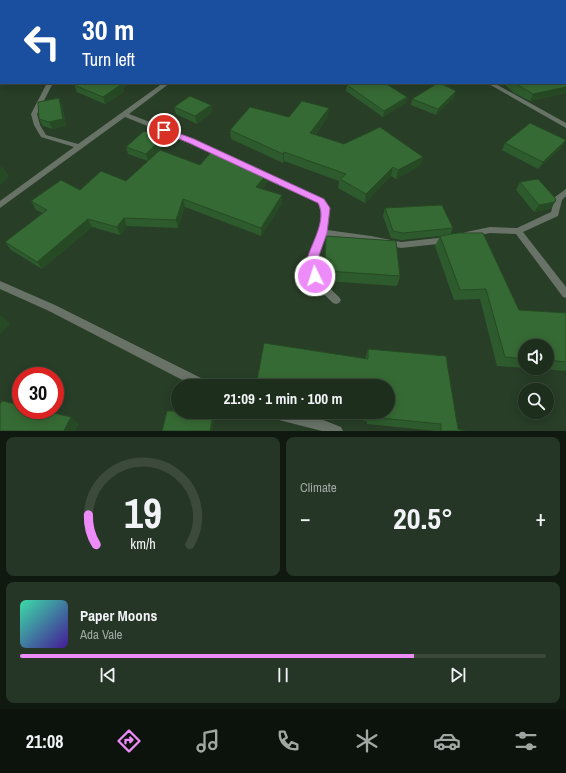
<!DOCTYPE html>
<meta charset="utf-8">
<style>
:root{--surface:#1e2e1d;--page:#263626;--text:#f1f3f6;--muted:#a1a8a4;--line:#3c4a3b;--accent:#ed8cf9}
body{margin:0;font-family:"Archivo Narrow",sans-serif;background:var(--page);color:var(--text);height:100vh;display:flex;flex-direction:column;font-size:15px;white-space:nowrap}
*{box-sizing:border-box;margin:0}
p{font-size:13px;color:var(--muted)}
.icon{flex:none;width:22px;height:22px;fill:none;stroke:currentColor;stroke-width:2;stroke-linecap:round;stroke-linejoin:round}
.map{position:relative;height:431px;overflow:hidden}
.sheet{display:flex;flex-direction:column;gap:6px;padding:6px;background:#101910;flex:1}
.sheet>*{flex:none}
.guide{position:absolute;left:0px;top:0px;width:566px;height:84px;box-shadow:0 2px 10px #0003,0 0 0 1px var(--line);background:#1a4fa0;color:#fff;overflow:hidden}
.buttons{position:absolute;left:518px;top:339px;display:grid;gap:8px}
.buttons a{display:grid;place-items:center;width:36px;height:36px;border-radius:50%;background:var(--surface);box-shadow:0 2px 10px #0003,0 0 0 1px var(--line);font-size:20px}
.speed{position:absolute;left:12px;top:367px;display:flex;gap:8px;font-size:20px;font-weight:700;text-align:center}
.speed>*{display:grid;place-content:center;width:52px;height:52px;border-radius:50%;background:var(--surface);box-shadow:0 2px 10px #0003,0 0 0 1px var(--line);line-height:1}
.speed .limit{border:6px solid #d22;background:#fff;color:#111}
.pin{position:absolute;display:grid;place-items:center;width:34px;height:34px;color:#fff;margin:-17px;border:2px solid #fff;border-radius:50%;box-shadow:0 1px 4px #0007}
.me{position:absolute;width:44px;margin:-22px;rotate:356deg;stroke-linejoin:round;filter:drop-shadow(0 0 3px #0008)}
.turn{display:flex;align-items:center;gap:14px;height:84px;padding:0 16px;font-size:18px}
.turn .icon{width:52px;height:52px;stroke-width:2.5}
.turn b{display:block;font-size:28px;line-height:34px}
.big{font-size:30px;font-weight:800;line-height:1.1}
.sheet .widget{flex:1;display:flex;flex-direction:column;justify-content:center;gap:6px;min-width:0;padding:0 14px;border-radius:8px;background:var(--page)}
.sheet .dial{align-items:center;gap:0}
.dial svg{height:104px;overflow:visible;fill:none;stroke:var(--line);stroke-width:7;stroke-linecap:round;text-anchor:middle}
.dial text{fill:var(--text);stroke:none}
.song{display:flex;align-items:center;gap:12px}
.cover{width:48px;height:48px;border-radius:6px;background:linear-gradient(135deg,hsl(160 70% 55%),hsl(260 70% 35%))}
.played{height:4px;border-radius:2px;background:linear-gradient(90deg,var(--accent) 75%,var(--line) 75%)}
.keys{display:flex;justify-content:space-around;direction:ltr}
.heat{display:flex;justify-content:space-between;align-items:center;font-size:22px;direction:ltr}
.sheet .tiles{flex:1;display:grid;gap:6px;grid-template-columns:1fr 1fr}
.widget:last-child{grid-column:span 2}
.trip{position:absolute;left:171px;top:379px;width:224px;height:40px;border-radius:20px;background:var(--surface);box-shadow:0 2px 10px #0003,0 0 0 1px var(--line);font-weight:800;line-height:40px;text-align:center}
.dock{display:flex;height:64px;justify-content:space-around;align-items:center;background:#0c120c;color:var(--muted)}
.dock .icon{width:28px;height:28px}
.dock .current{color:var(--accent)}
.dock b{font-size:18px;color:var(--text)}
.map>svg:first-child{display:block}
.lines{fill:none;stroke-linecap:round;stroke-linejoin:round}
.minor{fill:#687267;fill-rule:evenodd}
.wall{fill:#2e5b2d}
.shaded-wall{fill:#264a24}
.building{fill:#366a34;stroke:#264a24}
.route{fill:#ed8cf9;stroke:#9a5ba2}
</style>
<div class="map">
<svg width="566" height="431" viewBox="0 0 566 431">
<rect width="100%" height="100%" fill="#283e27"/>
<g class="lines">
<g class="minor">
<polygon points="130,0 147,0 148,1 131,1"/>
<polygon points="281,0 287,0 281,1"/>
<polygon points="47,83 53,83 37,114 40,125 46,135 78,144 163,83 170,83 129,114 194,139 227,156 225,158 221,158 190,143 125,117 0,208 0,201 74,147 41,137 34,125 31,114"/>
<polygon points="487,83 494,83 566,123 566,128"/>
<path d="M256,171H262L324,199C329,210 330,218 327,230L371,236L401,242L447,237L450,238L451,240L450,242L447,243L401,248L371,242L325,236C313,270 314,273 339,297L341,300L339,303L336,304L333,303C325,295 316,287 311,277C300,252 329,231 318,203L256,175L255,173Z"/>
<polygon points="566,189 566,196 562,200 558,216 523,232 566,287 566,298 563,297 516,234 490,233 466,238 463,237 462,235 463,233 466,232 490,227 517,228 551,212 555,197"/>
<polygon points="0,281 55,305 209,382 210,386 194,386 49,311 0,289"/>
<path d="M265,412C275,412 284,411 294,412C310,414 326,421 341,427L343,431H322L271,418L267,416Z"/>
</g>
</g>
<g class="wall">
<polygon points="0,0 56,0 55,1 1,1 1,24 0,24"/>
<polygon points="564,0 566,0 566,18 565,18 565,1 564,1"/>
<polygon points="566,30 566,68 565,67 565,32"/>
<polygon points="566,77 566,93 530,101 514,93 503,83 565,83"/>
<polygon points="78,83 131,83 123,88 124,92 105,104 77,92 74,85"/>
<polygon points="347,85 407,97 406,103 383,117 346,91"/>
<polygon points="456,91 454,97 436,115 411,105 412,99"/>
<polygon points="62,105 66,126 53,129 43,126 39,119"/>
<polygon points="211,105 212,112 197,124 176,114 174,107"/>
<polygon points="289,117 328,117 315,135 344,144 420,166 396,179 391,176 365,203 338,188 339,181 284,161 283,163 231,139 230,130"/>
<polygon points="505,143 562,147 538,169 502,150"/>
<polygon points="165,144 148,161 128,154 126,147"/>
<polygon points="200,165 268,173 268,181 262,189 282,204 261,236 185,207 178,228 127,226 120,235 92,227 42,269 11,250 5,242 43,213 36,210 31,201 80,190 126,181"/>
<polygon points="520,182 555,202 550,209 534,212 516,190"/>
<polygon points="385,208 453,228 450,235 519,310 566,313 566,371 530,368 547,368 547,346 525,346 525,368 497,366 480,299 454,300 435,246 440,236 401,240 391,238 383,216"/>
<polygon points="326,236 400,276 397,286 326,281 324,279 325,246"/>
<polygon points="368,349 458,429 466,431 436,431 367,424 367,421 312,412 388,412 365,359"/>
</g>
<g class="shaded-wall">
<polygon points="383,0 393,0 393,1 381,1"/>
<polygon points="118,83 131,83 123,88 124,92 105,104 103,97"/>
<polygon points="566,87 566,93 530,101 533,94"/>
<polygon points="456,91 454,97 436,115 438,109"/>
<polygon points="407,97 406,103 383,117 384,111"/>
<polygon points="59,98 62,105 66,126 53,129 49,122"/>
<polygon points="211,105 212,112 197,124 195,116"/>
<polygon points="329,108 328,117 309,142 310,133"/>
<polygon points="163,137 165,144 148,161 146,154"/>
<polygon points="566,140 562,147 538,169 543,162"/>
<polygon points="284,152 284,161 283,163 283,154"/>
<polygon points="423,157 420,166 396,179 398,170"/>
<polygon points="3,166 9,177 0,185 0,169"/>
<polygon points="393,167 391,176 365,203 366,194"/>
<polygon points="268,173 268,181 257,195 256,187"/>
<polygon points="282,195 282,204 261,236 261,228"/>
<polygon points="183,199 185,207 178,228 176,220"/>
<polygon points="555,202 550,209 534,212 539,205"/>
<polygon points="124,218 127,226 120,235 117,227"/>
<polygon points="88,219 92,227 42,269 37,262"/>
<polygon points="1,315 10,324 0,334 0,316"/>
<polygon points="213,414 215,419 212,431 210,431"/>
<polygon points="71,417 79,424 75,431 64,431"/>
</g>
<g class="building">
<polygon points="0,0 51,0 50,1 1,1 1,17 0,17"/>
<polygon points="313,0 383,0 381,1 313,1"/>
<polygon points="566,0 566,11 565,11"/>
<rect x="565" y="41" width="1" height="19"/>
<polygon points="565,77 566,77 566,87 533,94 518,85 514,83 565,83"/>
<polygon points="78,83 119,83 122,84 103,97 74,85"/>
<polygon points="353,83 385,83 407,97 384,111 347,85"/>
<polygon points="438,83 440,83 456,91 438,109 412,99"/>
<polygon points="190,96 211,105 195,116 174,107"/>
<polygon points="59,98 63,119 49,122 39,119 38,102"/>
<polygon points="302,101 329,108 310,133 344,144 380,127 423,157 398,170 393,167 366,194 340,179 346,174 284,152 283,154 230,130 250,107 289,117"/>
<polygon points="530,123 566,140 543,162 505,143"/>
<polygon points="144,131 163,137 146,154 126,147"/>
<polygon points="160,150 200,165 212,151 238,159 268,173 256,187 282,195 261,228 183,199 176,220 124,218 117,227 88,219 37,262 5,242 47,210 31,201 61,180 80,190 101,171 126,181"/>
<polygon points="538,179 556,199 555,202 539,205 520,182"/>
<polygon points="442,205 453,228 403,233 393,231 385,208"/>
<polygon points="458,233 483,233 519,310 566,313 566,362 547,360 547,346 525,346 525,359 505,357 486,289 460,290 440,236"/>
<polygon points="326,236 396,241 400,276 327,271 325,269"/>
<polygon points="264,343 368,359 368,349 446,356 458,429 466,431 441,431 441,424 370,417 370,414 360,412 388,412 388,386 256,386"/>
<polygon points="2,401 21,405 21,410 41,410 71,417 64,431 0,431 0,404"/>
<polygon points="167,411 178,411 178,412 213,414 210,431 162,431"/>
</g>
<path class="route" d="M164,128L194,139L324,199L330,208L327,233L317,261L320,276L318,279L315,280L311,279C309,274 306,265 307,260C310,245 328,220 318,203L189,143L162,132L161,130Z"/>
</svg>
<div class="buttons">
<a><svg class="icon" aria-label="sound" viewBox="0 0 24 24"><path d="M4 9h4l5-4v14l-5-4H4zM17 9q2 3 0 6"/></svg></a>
<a><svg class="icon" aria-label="search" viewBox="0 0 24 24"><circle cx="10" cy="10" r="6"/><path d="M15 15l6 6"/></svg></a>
</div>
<div class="speed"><div class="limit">30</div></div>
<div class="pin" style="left:164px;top:130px;background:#d93025"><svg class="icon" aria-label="arrive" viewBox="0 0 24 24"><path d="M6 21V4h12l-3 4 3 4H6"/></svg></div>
<svg class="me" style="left:315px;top:276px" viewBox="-20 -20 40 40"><circle r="17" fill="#ed8cf9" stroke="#fff" stroke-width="3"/><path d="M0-11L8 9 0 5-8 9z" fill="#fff"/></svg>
<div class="trip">21:09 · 1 min · 100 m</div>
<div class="guide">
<div class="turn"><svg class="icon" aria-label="left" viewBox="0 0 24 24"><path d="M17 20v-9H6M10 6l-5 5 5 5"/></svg><div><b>30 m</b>Turn left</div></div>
</div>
</div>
<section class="sheet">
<div class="tiles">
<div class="widget dial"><svg viewBox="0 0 100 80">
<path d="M14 69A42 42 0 1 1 86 69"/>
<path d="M14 69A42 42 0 0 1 8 46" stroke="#ed8cf9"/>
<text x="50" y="56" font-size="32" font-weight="700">19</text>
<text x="50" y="72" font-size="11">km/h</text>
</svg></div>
<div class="widget"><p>Climate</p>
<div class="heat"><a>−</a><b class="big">20.5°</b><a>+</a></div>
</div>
<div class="widget">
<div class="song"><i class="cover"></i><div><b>Paper Moons</b><p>Ada Vale</p></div></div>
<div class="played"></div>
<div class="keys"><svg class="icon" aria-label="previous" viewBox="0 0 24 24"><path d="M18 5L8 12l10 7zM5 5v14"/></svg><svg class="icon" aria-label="pause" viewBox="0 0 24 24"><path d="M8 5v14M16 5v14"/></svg><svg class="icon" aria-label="next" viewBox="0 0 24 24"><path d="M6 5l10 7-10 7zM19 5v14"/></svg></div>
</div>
</div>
</section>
<nav class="dock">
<b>21:08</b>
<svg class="icon current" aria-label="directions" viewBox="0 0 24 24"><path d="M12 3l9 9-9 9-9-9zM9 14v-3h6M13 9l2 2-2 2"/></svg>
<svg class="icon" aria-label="music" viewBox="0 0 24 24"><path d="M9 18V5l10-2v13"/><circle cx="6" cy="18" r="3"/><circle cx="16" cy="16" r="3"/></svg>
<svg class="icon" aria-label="phone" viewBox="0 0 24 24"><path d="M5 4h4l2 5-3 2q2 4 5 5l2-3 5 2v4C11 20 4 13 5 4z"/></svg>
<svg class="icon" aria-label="climate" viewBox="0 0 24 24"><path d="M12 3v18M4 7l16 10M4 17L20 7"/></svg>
<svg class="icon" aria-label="car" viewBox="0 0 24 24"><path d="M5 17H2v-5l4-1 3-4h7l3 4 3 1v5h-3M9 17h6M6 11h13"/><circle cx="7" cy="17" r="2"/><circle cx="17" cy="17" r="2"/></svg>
<svg class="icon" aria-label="filters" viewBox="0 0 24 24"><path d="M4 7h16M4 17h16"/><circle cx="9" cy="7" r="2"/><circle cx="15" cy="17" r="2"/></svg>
</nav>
